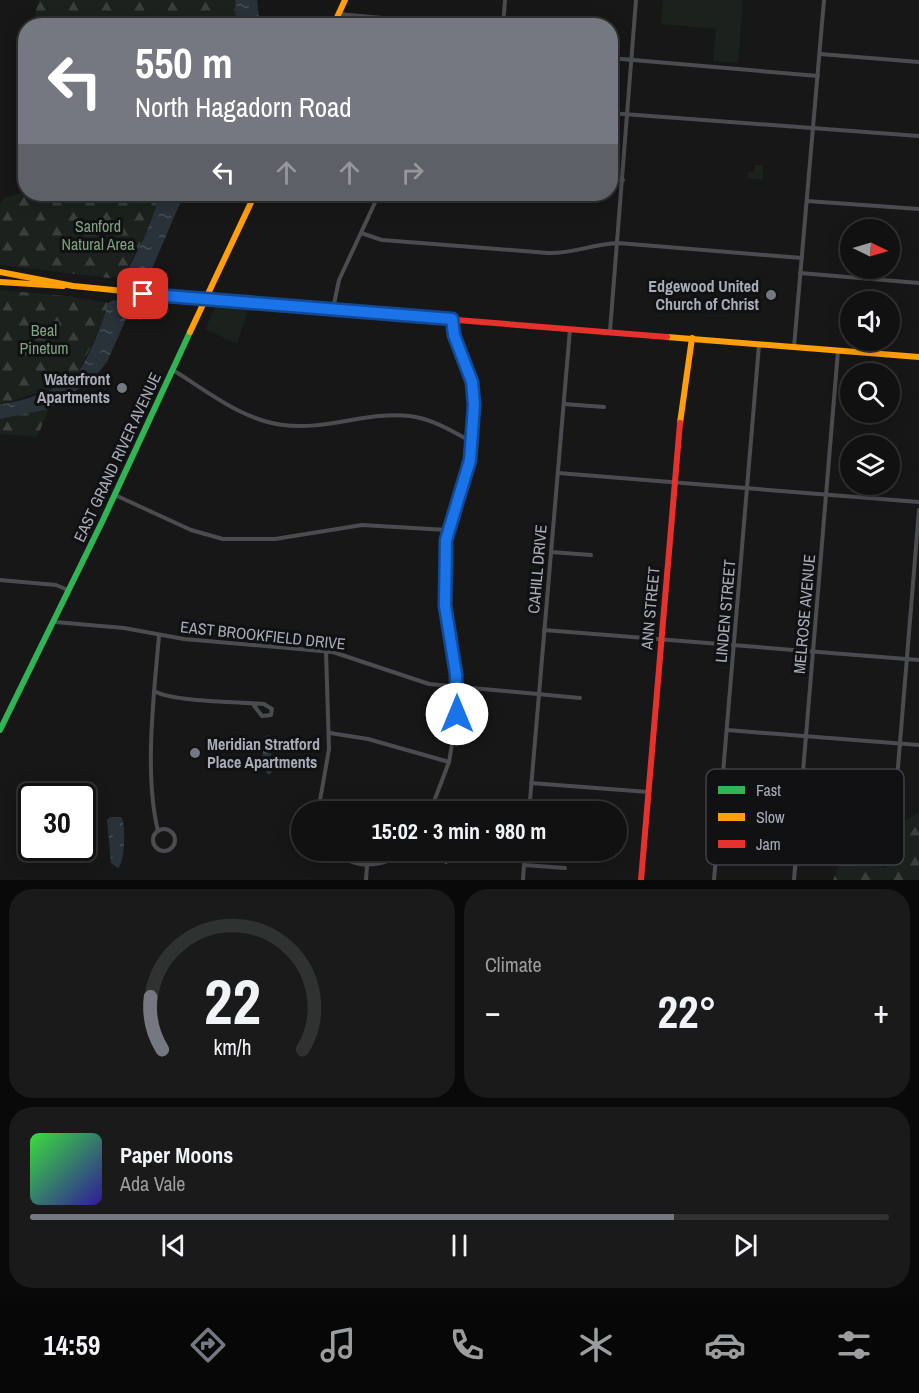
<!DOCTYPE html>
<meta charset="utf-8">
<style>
:root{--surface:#111;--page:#1a1a1a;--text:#f1f3f6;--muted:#9c9d9f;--line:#303131;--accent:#757880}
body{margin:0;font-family:"Archivo Narrow",sans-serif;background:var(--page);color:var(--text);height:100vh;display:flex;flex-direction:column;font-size:22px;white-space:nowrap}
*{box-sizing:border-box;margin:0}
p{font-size:20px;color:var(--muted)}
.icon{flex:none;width:33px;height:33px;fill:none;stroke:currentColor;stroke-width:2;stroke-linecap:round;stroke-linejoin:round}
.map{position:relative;height:880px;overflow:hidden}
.side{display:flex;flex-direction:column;gap:9px;padding:9px;background:#090909;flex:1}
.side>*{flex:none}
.guide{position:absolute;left:18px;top:18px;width:600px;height:183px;border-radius:24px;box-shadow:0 3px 15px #0003,0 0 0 2px var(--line);background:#757880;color:#fff;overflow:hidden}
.needle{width:39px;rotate:95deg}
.tools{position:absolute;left:840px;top:219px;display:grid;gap:12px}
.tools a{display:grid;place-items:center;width:60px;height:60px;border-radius:50%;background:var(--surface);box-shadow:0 3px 15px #0003,0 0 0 2px var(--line);font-size:30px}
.speed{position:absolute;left:18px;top:783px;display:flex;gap:12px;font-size:30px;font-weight:700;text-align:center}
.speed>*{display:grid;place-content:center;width:78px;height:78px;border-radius:50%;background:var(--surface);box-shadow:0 3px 15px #0003,0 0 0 2px var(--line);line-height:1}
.speed .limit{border:3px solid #111;border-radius:9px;background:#fff;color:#111}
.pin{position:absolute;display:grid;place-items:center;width:51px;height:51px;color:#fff;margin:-26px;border-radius:12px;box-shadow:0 3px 9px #0006}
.me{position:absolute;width:66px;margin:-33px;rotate:0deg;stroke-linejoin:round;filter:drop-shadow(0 0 4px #0008)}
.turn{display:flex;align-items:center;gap:21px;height:126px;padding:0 18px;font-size:27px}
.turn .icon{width:78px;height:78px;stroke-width:2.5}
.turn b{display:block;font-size:42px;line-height:51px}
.lanes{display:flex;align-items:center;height:57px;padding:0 18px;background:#0003;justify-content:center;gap:30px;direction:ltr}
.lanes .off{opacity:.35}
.big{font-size:45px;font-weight:700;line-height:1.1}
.side .widget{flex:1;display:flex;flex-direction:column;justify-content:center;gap:9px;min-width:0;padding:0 21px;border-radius:24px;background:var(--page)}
.side .dial{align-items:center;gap:0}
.dial svg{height:156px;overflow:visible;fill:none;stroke:var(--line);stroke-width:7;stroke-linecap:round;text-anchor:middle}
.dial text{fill:var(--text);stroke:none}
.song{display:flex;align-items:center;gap:18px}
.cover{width:72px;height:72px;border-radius:9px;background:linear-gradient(135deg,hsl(120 70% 55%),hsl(250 70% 35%))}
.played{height:6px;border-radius:3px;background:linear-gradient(90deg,var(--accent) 75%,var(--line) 75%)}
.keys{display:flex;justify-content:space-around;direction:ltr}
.heat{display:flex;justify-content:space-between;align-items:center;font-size:33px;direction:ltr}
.side .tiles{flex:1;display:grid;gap:9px;grid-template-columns:1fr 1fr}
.widget:last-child{grid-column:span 2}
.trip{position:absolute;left:291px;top:801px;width:336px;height:60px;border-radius:30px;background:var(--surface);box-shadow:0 3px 15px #0003,0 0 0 2px var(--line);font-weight:700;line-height:60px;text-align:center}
.menu{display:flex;height:96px;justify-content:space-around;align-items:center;background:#070707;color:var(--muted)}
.menu .icon{width:42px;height:42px}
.menu .selected{color:var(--accent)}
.menu b{font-size:27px;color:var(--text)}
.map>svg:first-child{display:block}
.forest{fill:url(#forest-firs)}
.green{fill:#1b211c}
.water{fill:url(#water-ripples)}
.pier{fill:#171717}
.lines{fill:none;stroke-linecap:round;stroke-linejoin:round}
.street{stroke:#4b4c50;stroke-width:4}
.fast{stroke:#30b455;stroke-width:6}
.slow{stroke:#ff9f0a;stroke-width:6}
.jam{stroke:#e5322d;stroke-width:6}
.route-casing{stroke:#114b97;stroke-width:15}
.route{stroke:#1a73e8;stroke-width:10}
.poi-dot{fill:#757880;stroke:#111113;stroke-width:2}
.labels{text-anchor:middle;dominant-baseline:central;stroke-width:6;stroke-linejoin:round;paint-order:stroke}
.park-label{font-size:16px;fill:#7fa381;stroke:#111113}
.poi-label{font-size:16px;font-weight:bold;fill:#a8adb8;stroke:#111113;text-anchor:end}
.street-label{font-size:16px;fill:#a8adb8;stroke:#111113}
.key{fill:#111113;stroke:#3e4045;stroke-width:1.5}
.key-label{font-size:16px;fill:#a8adb8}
</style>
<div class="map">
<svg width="919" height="880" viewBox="0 0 919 880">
<defs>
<pattern id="forest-firs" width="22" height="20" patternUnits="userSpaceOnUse" patternTransform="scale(1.5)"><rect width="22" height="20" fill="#1b211c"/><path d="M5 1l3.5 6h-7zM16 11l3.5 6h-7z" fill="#393f3b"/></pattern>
<pattern id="water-ripples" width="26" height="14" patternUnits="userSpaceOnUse" patternTransform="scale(1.5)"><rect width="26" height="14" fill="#2a3239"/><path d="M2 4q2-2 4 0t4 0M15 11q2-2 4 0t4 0" fill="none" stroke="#464d54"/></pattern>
</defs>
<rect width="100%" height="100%" fill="#171717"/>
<g class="forest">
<polygon points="38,0 235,0 236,23 236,25 33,26"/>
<polygon points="25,178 26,194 161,194 145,236 124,275 109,278 0,265 0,203 4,198 20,193"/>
<polygon points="0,290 68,296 108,303 106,316 78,372 60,386 2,404 0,404"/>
<polygon points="49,409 37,437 0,434 0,419"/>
<polygon points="919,812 919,880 833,880 842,858 885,868 897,854 905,821"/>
</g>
<g class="green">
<polygon points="663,0 743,0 738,63 713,61 716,29 661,24"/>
<polygon points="755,165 763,165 763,180 747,178 748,172 754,172"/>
<polygon points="219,307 248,310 237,344 205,329 215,308"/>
</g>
<g class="water">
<polygon points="235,0 257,0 260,25 236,25"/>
<path d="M161,194H184L145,285L130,310L107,362L94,378L49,409L0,419V404C20,403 65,387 78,372C88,360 105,318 108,303L112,301L145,236Z"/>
<polygon points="269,735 273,739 271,754 273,770 269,775 262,766 264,737"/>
<path d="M110,817H121C126,823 125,863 118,868L111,863L107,820Z"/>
</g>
<polygon class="pier" points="122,284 147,286 137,303 112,300"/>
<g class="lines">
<g class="street">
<polyline points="339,14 469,26"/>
<polyline points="503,26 505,0"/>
<polyline points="820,54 919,62"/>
<polyline points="610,58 818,76"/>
<polyline points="610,113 919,136"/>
<polyline points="610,179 623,180"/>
<polyline points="807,201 919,209"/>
<path d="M361,233L382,240L548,253C572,254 593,244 618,243L802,258"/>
<polyline points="800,273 919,283"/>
<polyline points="333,309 339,280 379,194"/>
<polyline points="610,331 636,0"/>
<polyline points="794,347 824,0"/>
<path d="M173,370C207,391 242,420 283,425C325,431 367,411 410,416C433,419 452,431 472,442"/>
<polyline points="564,404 604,407"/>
<polyline points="558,473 919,502"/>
<polyline points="115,495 191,530 223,539 275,539 362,525 447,530"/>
<polyline points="551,552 591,555"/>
<polyline points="0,580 56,585 68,590"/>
<polyline points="55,622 124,628 184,639 333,652 429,684 580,698"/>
<polyline points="544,630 919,660"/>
<path d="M154,691C173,702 240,702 264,704L272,709L271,715L262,716L252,703"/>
<polyline points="727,730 919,745"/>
<polyline points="330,733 368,739 449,762"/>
<polyline points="531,783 648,792"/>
<polyline points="318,812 329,749 326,651"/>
<polyline points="430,812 449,762 457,714 456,674 445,606 446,540 469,460 474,430 472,382 454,335 452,319"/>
<polyline points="529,812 570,329"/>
<circle cx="164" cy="840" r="11"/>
<polyline points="888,830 894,816 919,510"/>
<path d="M158,831C144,775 154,693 159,636"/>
<path d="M334,850C354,870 383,869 404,850"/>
<polyline points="434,850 446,862"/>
<polyline points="524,865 565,868"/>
<polyline points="366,880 367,866"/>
<polyline points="523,880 525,850"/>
<polyline points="714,880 759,345"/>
<polyline points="794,880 838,351"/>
</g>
<polyline class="fast" points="0,730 103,520 190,332"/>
<g class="slow">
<polyline points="333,26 345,0"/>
<polyline points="0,272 73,286 257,304"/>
<polyline points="0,282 63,286"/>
<polyline points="190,332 255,194"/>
<polyline points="667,337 919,357"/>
<polyline points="680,423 692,338"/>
</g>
<g class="jam">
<polyline points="257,304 667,337"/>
<polyline points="641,880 680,423"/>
</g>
</g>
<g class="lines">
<defs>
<polyline id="route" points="143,294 452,319 454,335 472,382 474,405 470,460 446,540 445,606 456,674 457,714"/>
</defs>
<use href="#route" class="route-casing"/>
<use href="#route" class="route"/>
</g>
<g class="poi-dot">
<circle cx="771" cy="295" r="6"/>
<circle cx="122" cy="388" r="6"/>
<circle cx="195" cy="753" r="6"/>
</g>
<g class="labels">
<g class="park-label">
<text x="98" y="226">Sanford<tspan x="98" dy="18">Natural Area</tspan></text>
<text x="44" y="330">Beal<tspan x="44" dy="18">Pinetum</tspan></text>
</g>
<g class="poi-label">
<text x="759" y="286">Edgewood United<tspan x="759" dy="18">Church of Christ</tspan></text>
<text x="110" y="379">Waterfront<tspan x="110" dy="18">Apartments</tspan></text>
<text x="207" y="744" text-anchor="start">Meridian Stratford<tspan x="207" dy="18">Place Apartments</tspan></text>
</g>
<g class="street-label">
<text transform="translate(117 457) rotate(-65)">EAST GRAND RIVER AVENUE</text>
<text transform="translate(537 569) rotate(-85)">CAHILL DRIVE</text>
<text transform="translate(650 608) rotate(-85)">ANN STREET</text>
<text transform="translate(725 611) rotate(-85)">LINDEN STREET</text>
<text transform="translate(804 614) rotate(-85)">MELROSE AVENUE</text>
<text transform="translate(263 635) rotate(6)">EAST BROOKFIELD DRIVE</text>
</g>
</g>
<rect x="706" y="769" width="198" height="96" rx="9" class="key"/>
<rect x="718" y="786" width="27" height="8" fill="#30b455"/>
<rect x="718" y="813" width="27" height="8" fill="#ff9f0a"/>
<rect x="718" y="840" width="27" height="8" fill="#e5322d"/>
<g class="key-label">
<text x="756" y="796">Fast</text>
<text x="756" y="823">Slow</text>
<text x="756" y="850">Jam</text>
</g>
</svg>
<div class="tools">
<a><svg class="needle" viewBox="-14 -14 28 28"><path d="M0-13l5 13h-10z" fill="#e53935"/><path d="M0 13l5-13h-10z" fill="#9c9d9f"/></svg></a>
<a><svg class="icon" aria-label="sound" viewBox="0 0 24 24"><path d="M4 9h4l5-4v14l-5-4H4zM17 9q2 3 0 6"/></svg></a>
<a><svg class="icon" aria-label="search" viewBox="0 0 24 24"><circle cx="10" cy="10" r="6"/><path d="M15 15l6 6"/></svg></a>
<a><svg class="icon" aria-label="layers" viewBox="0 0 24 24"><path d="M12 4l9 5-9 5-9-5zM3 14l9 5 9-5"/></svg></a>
</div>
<div class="speed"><div class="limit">30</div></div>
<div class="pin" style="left:143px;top:294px;background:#d93025"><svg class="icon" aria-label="arrive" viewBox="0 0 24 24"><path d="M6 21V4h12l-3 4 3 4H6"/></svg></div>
<svg class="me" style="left:457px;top:714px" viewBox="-20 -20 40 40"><circle r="19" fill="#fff"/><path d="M0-13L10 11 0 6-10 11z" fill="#1a73e8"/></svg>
<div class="trip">15:02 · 3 min · 980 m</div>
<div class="guide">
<div class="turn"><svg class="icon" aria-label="left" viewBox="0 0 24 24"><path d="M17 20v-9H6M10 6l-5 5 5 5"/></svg><div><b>550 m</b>North Hagadorn Road</div></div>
<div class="lanes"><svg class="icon" aria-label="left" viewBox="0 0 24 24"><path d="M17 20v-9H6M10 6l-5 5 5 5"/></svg><svg class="icon off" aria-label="ahead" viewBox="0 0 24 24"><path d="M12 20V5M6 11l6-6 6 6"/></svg><svg class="icon off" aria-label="ahead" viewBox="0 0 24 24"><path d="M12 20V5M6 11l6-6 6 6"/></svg><svg class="icon off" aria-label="right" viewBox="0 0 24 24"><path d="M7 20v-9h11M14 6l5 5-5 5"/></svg></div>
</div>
</div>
<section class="side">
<div class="tiles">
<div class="widget dial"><svg viewBox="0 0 100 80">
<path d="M14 69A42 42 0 1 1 86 69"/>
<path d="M14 69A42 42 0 0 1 8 42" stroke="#757880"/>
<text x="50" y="56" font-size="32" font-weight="700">22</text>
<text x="50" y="72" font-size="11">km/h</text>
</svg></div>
<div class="widget"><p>Climate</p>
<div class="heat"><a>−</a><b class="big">22°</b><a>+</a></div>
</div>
<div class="widget">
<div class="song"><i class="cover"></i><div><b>Paper Moons</b><p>Ada Vale</p></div></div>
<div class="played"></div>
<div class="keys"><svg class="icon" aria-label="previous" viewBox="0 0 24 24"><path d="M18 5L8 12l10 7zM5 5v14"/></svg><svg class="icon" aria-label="pause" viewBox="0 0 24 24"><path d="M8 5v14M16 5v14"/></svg><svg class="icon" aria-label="next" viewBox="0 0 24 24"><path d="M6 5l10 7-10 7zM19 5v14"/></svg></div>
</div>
</div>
</section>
<nav class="menu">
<b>14:59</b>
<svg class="icon selected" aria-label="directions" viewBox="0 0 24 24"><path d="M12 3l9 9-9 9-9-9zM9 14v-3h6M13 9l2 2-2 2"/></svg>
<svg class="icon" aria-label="music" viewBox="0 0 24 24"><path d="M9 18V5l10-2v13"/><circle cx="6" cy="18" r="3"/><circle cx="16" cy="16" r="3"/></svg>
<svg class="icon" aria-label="phone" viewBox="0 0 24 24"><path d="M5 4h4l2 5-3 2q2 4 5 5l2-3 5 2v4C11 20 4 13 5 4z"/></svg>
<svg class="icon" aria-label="climate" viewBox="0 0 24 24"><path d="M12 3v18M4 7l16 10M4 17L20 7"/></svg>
<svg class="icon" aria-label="car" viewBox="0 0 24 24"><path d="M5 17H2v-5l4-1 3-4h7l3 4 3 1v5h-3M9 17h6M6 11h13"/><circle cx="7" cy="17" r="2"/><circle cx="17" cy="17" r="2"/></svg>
<svg class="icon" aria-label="filters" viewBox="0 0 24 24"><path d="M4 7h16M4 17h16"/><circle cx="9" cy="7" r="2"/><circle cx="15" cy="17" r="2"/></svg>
</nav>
